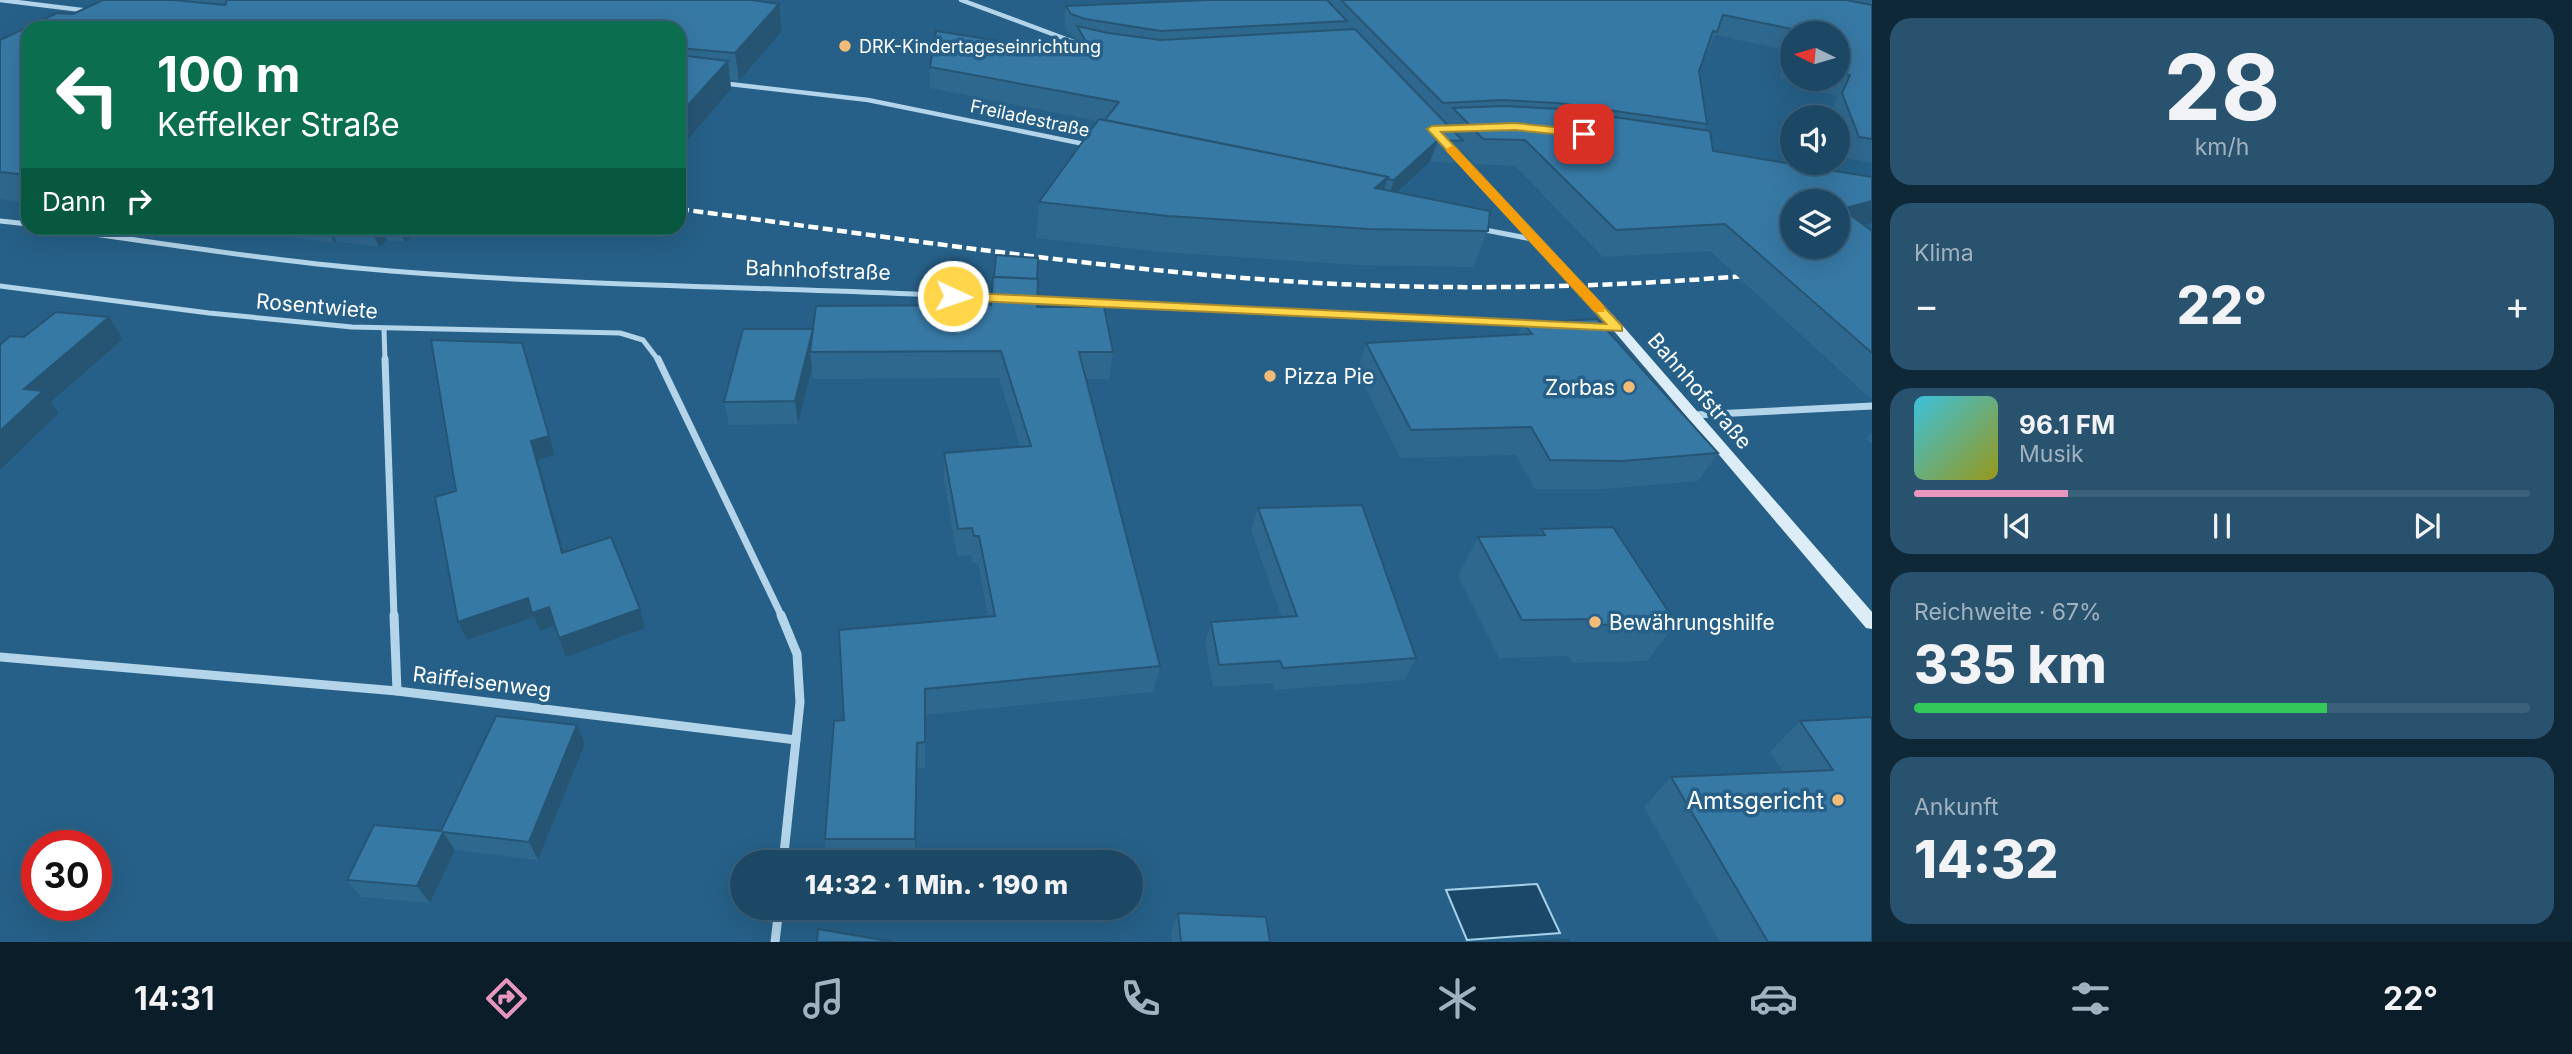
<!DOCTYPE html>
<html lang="de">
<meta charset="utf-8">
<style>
:root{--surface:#1c4866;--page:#29526f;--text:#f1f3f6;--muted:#a0b2bf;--line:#3a607a;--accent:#e797bd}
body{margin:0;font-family:Inter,sans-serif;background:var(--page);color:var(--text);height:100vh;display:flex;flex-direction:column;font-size:26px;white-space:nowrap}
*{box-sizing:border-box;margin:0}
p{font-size:23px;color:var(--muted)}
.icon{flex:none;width:38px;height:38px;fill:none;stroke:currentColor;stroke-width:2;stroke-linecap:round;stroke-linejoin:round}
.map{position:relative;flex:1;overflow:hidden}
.sheet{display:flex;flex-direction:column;gap:18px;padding:18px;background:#0f2838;width:700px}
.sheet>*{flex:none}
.hud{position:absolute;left:21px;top:21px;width:665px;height:214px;border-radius:21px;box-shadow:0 7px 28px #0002,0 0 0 2px var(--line);background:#0b6e4f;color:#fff;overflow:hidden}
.needle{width:46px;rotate:275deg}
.fabs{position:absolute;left:1780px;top:21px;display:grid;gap:14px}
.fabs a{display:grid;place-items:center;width:70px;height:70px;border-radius:50%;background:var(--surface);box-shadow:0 7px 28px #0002,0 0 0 2px var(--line);font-size:35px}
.speed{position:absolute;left:21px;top:830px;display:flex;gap:14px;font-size:35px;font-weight:700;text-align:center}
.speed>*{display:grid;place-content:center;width:91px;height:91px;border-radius:50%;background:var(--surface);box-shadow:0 7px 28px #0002,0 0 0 2px var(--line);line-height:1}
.speed .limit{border:10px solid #d22;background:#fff;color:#111}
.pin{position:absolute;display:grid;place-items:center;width:60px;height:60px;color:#fff;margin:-30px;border-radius:14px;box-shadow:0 4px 10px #0006}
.me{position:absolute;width:77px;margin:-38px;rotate:93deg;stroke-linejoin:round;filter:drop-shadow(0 0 5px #0008)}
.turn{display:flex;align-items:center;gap:24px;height:147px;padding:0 21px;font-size:32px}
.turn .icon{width:91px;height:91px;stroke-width:2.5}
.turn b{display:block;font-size:49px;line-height:60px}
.then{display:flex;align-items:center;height:66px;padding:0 21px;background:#0003;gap:14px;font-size:26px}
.big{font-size:52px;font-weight:800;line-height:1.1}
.sheet .card{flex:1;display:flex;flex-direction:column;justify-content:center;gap:10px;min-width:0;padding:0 24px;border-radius:21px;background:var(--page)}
.sheet .dial{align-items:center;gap:0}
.dial b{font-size:91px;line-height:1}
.song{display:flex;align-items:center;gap:21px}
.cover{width:84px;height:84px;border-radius:10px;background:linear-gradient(135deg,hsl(190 70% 55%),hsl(60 70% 35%))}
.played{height:7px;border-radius:4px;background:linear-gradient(90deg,var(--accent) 25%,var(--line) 25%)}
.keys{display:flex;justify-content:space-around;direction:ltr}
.heat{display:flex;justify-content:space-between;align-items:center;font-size:38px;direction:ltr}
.charge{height:10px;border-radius:5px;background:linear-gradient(90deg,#34c759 67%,var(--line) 0)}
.trip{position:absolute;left:730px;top:850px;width:413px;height:70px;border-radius:35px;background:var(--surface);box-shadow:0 7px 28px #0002,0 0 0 2px var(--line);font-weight:800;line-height:70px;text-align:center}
.dock{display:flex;height:112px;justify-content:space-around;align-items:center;background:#0b1d29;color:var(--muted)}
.dock .icon{width:49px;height:49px}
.dock .selected{color:var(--accent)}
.dock b{font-size:32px;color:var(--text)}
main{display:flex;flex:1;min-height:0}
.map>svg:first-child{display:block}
.water{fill:#1b4868;stroke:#a7d0e9;stroke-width:2}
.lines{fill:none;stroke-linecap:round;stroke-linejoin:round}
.street-far3{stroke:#b3d4e9;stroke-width:4.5}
.street-far2{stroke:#b3d4e9;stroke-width:5}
.street-far1{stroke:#b3d4e9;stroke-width:7}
.street{stroke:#b3d4e9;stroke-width:9}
.secondary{fill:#ddedf8;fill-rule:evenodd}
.rail{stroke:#fff;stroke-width:4.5;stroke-dasharray:10 4.5;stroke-linecap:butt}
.wall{fill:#2f688e;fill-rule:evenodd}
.shaded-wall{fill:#265574}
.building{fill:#3779a5;stroke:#265574;stroke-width:2;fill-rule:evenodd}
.route{fill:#ffd54a;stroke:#a68a30;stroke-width:2}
.slow{fill:#f59e0b}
.poi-dot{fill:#f2bb78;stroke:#266088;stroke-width:2.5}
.labels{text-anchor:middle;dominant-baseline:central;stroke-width:7;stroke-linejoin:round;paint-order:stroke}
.far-poi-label{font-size:18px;fill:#fff;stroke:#266088;text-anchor:start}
.far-street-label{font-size:18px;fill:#fff;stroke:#266088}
.street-label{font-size:21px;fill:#fff;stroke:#266088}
.poi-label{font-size:21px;fill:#fff;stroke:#266088;text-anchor:start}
.near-poi-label{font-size:24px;fill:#fff;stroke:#266088;text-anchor:end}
</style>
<main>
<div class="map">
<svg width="1872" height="942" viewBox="0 0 1872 942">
<rect width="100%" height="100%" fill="#266088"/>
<polygon class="water" points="1537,884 1560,933 1467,940 1446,890"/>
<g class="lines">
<g class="street-far3">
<polyline points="0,0 90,11"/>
<polyline points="961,0 1082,45"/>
<polyline points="721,83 868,100 1089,145"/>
</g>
<g class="street-far2">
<polyline points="0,221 28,224"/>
<path d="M50,228C163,243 277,262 391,271C593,287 796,287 998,298"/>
<polyline points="1480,229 1537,240"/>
<polyline points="0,286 209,313 352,327 620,333 643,340 659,361"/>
<polyline points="1027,300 1529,324"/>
<polyline points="384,329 385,361"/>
</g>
<g class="street-far1">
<polyline points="385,359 394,617"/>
<polyline points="658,359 782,617"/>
<polyline points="1694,415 1872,406"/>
</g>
<g class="street">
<polyline points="394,615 397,691 796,740"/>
<polyline points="781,615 797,654 800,702 783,863"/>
<polyline points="0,657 397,691"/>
<polyline points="775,942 779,908"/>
</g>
<polygon class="secondary" points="1443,142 1449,142 1622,325 1872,612 1872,629 1866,628 1614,331 1443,146"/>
<path class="rail" d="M679,209C885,236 1092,269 1300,282C1452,291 1604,288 1756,275"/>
</g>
<g class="wall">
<polygon points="103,0 751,0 779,4 782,31 739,81 730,80 731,89 679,150 679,28 28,28 28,203 0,199 0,40 57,13 73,14"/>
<path d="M1191,0H1872V163L1845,158L1838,137V117H1830L1829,114L1838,96L1807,90L1808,83L1780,78L1786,50L1715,35L1707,52H1706L1699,71L1707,124L1704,130L1713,151L1872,223L1864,225L1872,231V400L1710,251L1603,257L1515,166L1474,164L1460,149L1455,163L1430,162L1398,193L1488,231L1473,267L1357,265L1162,252L1036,238L1039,202L1098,121L930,88V67L1079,53L1075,46L1076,36L1069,34L1064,26L1066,6L1192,1ZM1792,33H1838V79H1792Z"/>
<polygon points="226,228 421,228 405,242 387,240 379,247 336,241 334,243"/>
<polygon points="1037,307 1113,352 1109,379 1086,379 1160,666 1153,692 925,715 925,768 917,768 916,863 828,863 825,839 844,720 988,617 978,563 973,563 971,555 957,556 944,480 944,453 1020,447 999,378 813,379 812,368 798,424 729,425 724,402 813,329"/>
<polygon points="1523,323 1718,453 1698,481 1605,489 1535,489 1516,455 1400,458 1357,371 1366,343 1518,335"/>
<polygon points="1872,432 1872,444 1866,439"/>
<polygon points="1258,508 1416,658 1405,680 1274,690 1272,683 1213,687 1205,644 1211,622 1282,618 1251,530"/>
<polygon points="1541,529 1676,623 1647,661 1572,663 1569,656 1499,658 1458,576 1478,537 1537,535"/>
<polygon points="1872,717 1872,942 1720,942 1644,807 1671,777 1783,772 1770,752 1800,721"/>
<polygon points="585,744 538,860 455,850 430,903 361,897 347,880 441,831"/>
<polygon points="1178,913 1270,942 1172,942 1171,933"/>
</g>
<g class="shaded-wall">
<polygon points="779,4 782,31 739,81 735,53"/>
<polygon points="728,61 731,89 679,150 679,115"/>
<polygon points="1438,140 1430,162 1386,203 1394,180"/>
<polygon points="1388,177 1377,212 1375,188"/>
<polygon points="1872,201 1872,223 1838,232 1842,209"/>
<polygon points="327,228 330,228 336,241 334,243"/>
<polygon points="371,228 382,228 387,240 379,247"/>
<polygon points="399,228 421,228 405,242"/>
<polygon points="109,317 123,339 51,402 59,413 0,470 0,431 24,389"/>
<polygon points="814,329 810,352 812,368 798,424 795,401"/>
<polygon points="522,343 555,455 538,460 569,571 562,553 531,441"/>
<polygon points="528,598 549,607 556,625 540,631 534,617 467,640 458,622"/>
<polygon points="640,609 645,628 566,657 559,638"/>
<polygon points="577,725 585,744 538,860 529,842"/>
<polygon points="917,743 917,768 916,863 915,839"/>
<polygon points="443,832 455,850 430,903 417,886"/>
</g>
<g class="building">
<polygon points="103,0 173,0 225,5 227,0 751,0 779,4 735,53 679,48 679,28 28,28 28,175 0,172 0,40 57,13 73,14"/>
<polygon points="1208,0 1327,0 1347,21 1161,31 1085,19 1071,14 1066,6"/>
<polygon points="1341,0 1846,0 1872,5 1872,139 1859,137 1842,93 1850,75 1838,73 1838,33 1796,33 1797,30 1723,15 1717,32 1713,31 1699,71 1707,124 1558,103 1503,100 1443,103"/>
<polygon points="1077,26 1108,33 1161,40 1355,29 1463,141 1438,140 1394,180 1387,179 1388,177 1105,120 1119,102 930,67 936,31 1094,56"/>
<polygon points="679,55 728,61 679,115"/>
<path d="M1504,106L1559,109L1710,131L1713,151L1872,177V201L1842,209L1872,231V353L1725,224L1616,230L1525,140L1483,139L1453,108ZM1792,201H1838V247H1792Z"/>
<polygon points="1099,119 1388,177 1375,188 1490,211 1488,231 1369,229 1168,216 1039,202"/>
<polygon points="996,255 1038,258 1037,279 994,277"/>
<polygon points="993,277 1038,279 1037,307 1104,307 1113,352 1079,352 1160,666 925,689 925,742 917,743 915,839 825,839 834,721 844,720 839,630 995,616 979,536 974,536 972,528 958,529 944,453 1031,446 1001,351 810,352 816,306 991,305"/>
<polygon points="56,312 109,317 24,389 43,391 0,431 0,345 10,336 24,337"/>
<polygon points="1597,319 1718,453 1622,461 1550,460 1531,427 1411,430 1366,343 1532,334 1523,323"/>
<polygon points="743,329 813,329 795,401 724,402"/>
<polygon points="431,340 522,343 549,436 531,441 562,553 611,537 640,609 559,638 549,607 532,613 528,598 458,622 435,497 456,491"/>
<polygon points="1362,505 1416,658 1283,668 1280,661 1219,665 1211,622 1297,616 1258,508"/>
<polygon points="1613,527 1676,623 1598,625 1594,619 1522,620 1478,537 1545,535 1541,529"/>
<polygon points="496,716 577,725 529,842 443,832 417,886 347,880 374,825 441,831"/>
<polygon points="1872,717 1872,942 1768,942 1671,777 1833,770 1800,721"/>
<polygon points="1178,913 1266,917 1270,942 1181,942"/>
<polygon points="818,929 894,942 817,942"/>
<polygon points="1568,940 1569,942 1519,942"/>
</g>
<polygon class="route" points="1515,123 1584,130 1590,134 1584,137 1515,130 1441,132 1622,326 1622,331 953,300 946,296 953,292 1606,324 1427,129 1432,126"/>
<polygon class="slow" points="1451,146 1455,147 1604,306 1604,312 1595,312 1447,152 1446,149"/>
<g class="poi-dot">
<circle cx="845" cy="46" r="7"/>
<circle cx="1270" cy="376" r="7"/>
<circle cx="1629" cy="387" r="7"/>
<circle cx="1595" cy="622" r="7"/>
<circle cx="1838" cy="800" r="7"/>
</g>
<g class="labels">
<g class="far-poi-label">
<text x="859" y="46">DRK-Kindertageseinrichtung</text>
</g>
<g class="far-street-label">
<text transform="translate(1030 118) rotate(12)">Freiladestraße</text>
</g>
<g class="street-label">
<text transform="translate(818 270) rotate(2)">Bahnhofstraße</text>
<text transform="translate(317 306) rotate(5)">Rosentwiete</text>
<text transform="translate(1700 391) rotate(49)">Bahnhofstraße</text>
<text transform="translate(482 682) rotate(7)">Raiffeisenweg</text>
</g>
<g class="poi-label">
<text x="1284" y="376">Pizza Pie</text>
<text x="1615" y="387" text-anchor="end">Zorbas</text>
<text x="1609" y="622">Bewährungshilfe</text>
</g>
<g class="near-poi-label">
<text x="1824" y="800">Amtsgericht</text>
</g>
</g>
</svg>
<div class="fabs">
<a><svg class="needle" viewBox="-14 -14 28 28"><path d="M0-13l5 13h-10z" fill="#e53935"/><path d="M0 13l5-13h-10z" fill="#a0b2bf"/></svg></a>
<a><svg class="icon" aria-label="sound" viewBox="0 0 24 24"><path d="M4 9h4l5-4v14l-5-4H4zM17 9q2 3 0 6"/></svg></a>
<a><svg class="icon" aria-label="layers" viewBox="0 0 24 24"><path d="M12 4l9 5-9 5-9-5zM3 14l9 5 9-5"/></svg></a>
</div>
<div class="speed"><div class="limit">30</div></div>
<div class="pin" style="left:1584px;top:134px;background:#d93025"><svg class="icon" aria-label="arrive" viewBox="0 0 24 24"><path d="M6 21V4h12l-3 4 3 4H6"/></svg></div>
<svg class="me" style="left:953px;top:296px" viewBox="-20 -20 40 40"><circle r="17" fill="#ffd54a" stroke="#fff" stroke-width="3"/><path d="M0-11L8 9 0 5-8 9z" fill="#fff"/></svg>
<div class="trip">14:32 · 1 Min. · 190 m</div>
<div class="hud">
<div class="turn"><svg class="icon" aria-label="left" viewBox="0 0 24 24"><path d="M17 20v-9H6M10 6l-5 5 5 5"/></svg><div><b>100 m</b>Keffelker Straße</div></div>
<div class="then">Dann<svg class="icon" aria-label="right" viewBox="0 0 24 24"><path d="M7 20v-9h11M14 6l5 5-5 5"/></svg></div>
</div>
</div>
<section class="sheet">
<div class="card dial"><b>28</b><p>km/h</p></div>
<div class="card"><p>Klima</p>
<div class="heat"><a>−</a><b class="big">22°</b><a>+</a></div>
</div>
<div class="card">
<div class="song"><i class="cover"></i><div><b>96.1 FM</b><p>Musik</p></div></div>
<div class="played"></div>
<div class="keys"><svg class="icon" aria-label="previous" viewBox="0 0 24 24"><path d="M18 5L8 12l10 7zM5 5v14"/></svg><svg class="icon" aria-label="pause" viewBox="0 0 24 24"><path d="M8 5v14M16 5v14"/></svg><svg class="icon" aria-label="next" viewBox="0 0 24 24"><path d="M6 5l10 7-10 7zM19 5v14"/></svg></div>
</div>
<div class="card"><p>Reichweite · 67%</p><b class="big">335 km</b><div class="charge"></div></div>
<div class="card"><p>Ankunft</p><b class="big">14:32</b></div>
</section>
</main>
<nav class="dock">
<b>14:31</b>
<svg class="icon selected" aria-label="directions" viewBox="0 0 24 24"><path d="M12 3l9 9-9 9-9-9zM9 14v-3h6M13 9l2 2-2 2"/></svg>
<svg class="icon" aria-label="music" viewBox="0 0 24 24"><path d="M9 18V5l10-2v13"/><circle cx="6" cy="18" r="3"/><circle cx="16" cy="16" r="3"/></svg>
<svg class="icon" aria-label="phone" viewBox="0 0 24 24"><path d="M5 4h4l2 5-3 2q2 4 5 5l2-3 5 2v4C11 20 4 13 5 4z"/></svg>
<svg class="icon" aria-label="climate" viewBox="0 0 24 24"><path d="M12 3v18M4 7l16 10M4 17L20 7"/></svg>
<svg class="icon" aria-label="car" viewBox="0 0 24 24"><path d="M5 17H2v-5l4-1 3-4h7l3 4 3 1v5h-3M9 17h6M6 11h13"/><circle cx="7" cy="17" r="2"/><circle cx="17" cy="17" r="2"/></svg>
<svg class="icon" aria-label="filters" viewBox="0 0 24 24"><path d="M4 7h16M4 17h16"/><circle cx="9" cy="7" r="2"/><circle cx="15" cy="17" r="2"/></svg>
<b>22°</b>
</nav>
